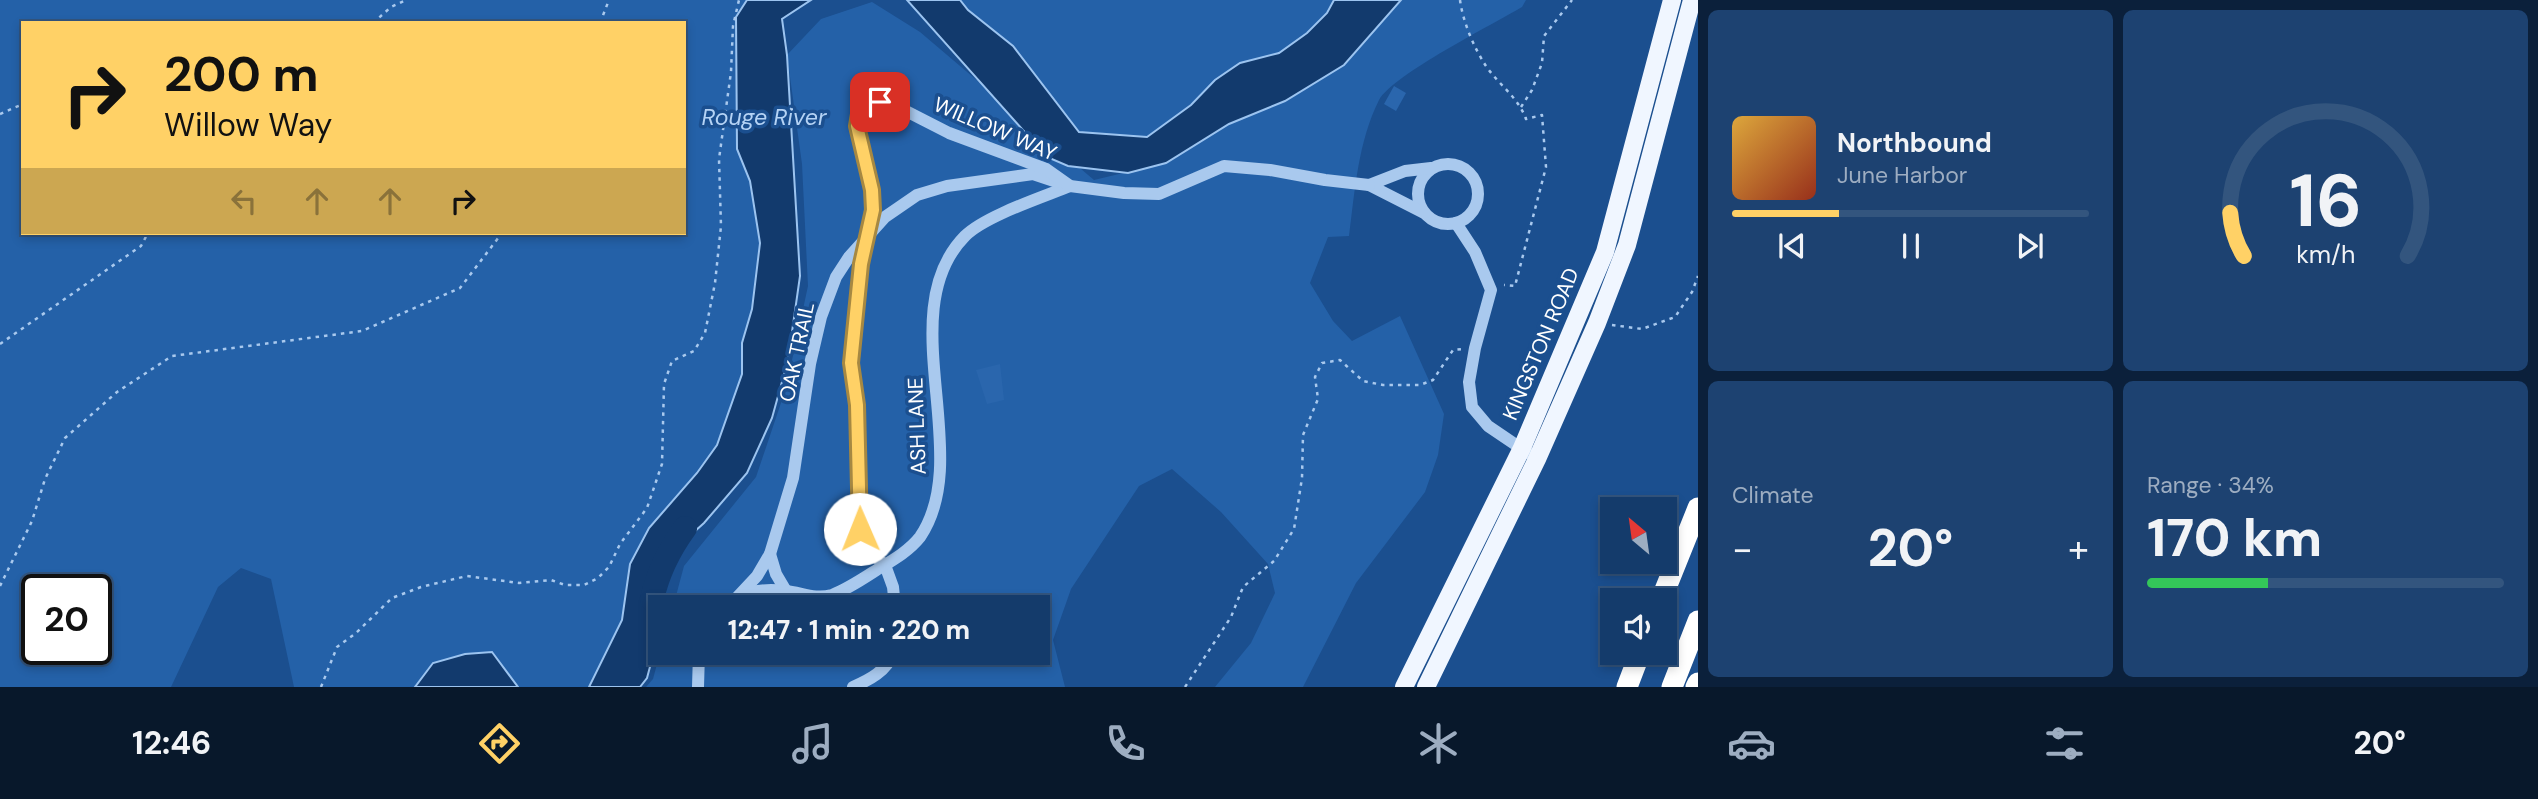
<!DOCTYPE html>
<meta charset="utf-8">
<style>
:root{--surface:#143b6b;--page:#1d4271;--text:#f1f3f6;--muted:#9dadc1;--line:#33557e;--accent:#ffd166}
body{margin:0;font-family:"DM Sans",sans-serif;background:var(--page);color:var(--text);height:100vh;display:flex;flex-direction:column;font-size:26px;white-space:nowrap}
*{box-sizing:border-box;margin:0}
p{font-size:23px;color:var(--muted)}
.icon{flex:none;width:38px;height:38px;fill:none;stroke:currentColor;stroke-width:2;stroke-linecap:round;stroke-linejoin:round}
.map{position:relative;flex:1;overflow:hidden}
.sheet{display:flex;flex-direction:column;gap:10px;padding:10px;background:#0b203b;width:840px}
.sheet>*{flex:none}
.hud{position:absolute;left:21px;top:21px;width:665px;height:214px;border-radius:0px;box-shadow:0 4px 10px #0003,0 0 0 2px var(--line);background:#ffd166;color:#111;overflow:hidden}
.needle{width:46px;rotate:331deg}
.controls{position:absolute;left:1600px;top:497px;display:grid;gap:14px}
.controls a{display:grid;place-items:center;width:77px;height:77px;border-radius:0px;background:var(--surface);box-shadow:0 4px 10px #0003,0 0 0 2px var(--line);font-size:35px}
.speed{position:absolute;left:21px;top:574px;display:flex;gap:14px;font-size:35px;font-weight:700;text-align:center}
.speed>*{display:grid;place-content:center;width:91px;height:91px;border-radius:50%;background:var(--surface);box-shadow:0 4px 10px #0003,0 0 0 2px var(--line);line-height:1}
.speed .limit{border:4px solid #111;border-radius:10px;background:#fff;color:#111}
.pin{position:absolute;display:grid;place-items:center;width:60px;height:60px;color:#fff;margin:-30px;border-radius:14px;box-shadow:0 4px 10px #0006}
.me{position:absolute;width:77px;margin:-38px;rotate:359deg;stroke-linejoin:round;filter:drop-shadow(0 0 5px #0008)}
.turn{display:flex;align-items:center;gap:24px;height:147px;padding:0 28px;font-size:32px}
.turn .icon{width:91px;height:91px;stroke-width:2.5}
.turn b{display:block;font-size:49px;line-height:60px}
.lanes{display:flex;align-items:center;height:66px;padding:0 28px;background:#0003;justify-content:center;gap:35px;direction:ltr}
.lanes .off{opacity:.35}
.big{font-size:52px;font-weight:800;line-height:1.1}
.sheet .widget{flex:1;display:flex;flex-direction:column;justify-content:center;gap:10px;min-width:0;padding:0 24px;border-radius:10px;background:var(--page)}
.sheet .dial{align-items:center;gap:0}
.dial svg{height:182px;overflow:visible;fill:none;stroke:var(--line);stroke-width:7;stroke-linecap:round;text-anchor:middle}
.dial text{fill:var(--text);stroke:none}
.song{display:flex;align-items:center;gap:21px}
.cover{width:84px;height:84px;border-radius:10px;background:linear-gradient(135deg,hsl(40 70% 55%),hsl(10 70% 35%))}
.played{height:7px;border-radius:4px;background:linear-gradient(90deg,var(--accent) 30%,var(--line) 30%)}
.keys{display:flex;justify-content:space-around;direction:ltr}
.heat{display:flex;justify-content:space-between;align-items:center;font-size:38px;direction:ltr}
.charge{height:10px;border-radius:5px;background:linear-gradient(90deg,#34c759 34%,var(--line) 0)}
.sheet .tiles{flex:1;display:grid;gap:10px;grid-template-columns:repeat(2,1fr)}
.trip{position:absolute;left:648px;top:595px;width:402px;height:70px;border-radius:0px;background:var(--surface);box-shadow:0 4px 10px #0003,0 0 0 2px var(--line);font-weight:800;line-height:70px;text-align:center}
.menu{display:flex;height:112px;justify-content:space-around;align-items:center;background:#08182b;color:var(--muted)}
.menu .icon{width:49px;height:49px}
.menu .current{color:var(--accent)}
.menu b{font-size:32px;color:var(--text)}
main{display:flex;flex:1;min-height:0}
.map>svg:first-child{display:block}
.green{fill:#2461a8;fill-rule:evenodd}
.water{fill:#123a6d;stroke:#9cc4f0;stroke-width:2}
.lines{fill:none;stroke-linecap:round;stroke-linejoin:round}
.river{stroke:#123a6d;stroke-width:24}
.building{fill:#2a66ad}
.path{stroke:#a9c9ee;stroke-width:2.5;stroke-dasharray:3.5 5;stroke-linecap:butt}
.minor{stroke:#a9c9ee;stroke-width:12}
.major{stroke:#f0f6ff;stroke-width:18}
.highway{stroke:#fff;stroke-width:21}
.route-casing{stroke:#a68842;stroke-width:18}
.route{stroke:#ffd166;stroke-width:12}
.labels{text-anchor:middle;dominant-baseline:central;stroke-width:7;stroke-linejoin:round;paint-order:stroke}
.street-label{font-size:21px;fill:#fff;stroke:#1b4f8f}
.water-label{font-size:23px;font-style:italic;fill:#b5d3f5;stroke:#1b4f8f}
</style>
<main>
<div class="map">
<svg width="1698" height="687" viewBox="0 0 1698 687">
<rect width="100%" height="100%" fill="#1b4f8f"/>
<g class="green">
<path d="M0,0H747L736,17L737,149L750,181L760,243L752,309L742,343V374L717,445L697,473L649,528L630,564L622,620L589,687H518L492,652L433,663L415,687H294L271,579L241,568L218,587L171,687H0ZM23,23H684V233H23ZM37,590H96V649H37Z"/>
<polygon points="960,0 1334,0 1327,13 1307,33 1279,53 1240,63 1215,80 1191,105 1147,137 1079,132 1013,46 968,10"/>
<path d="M1401,0H1526L1522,7C1492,25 1394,74 1379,100C1358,142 1355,190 1349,236L1328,237L1310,283L1333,321L1352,341L1400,316L1444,414L1438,455L1425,492L1356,583L1303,687H1215L1251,643L1275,593L1268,564L1221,512L1172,469L1139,486L1071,589L1053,640L1065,687H646L653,679L660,653H1038V607H673L684,566L756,477L786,388L808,286L802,164L787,55L821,19L872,2L920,32L1094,180L1169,162L1229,124L1285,101L1344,65Z"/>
</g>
<g class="water">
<polygon points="747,0 811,0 782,19 787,55 800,276 788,360 772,418 747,473 704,523 664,559 653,613 659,633 647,678 640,687 589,687 622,620 630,564 649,528 697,473 717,445 742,374 742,343 752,309 760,243 750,181 737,149 736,17"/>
<polygon points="907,0 960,0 968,10 1013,46 1079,132 1147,137 1191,105 1215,80 1240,63 1279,53 1307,33 1327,13 1334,0 1401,0 1344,65 1285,101 1229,124 1166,163 1128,173 1068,166 1047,157"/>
<polygon points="492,652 518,687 415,687 433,663 465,654"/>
</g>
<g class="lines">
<path class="river" d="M652,599C658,572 669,550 685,528"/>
</g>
<g class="building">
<polygon points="1394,86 1406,93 1396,111 1384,104"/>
<polygon points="1000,364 1004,400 987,404 976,370"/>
</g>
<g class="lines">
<g class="path">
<path d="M1460,0C1463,22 1474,48 1486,66C1499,85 1518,97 1526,119L1542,115L1546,167L1515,286L1504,285"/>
<polyline points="373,23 391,7 406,0"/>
<polyline points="600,23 609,0"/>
<polyline points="1521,107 1532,90 1542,63 1544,36 1572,0"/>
<polyline points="0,114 23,104"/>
<polyline points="1612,325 1642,329 1675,317 1692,292 1698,276"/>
<polyline points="0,344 141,246 148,233"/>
<polyline points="0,586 32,521 45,479 65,438 117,392 172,356 362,331 460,288 502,233"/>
<polyline points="321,687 337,647 356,633 392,598 421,587 467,576 519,583 551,580 565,585 584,585 598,578 609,567 620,544 647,508 662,464 664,384 672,361 694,351 705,333 715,283 721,226 719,159 731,72 733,26 739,0"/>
<polyline points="1185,687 1231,617 1243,587 1274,561 1294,529 1302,478 1303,435 1318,399 1315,377 1322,363 1340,360 1363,381 1383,385 1420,385 1433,380 1453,350 1463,349"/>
</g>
<g class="minor">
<circle cx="1448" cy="194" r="30"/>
<polyline points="1424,213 1369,185 1405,171 1431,168"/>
<polyline points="1456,223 1475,252 1491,290 1475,348 1469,382 1472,407 1488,426 1528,453"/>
<polyline points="770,554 776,574 786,591"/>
<path d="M743,594C757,590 770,589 785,591C801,592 814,600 832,595C848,589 864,578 878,569C893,560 909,551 920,537C976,455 890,312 965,236C985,216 1043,197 1070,186"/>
<polyline points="728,607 757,576 770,554 793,478 810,364 821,317 836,277 849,257 885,217 917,195 947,186 1033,174 1057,182"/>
<polyline points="895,607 893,587 885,565 869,551 860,529 857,405 851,363 861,264 873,210 872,190 857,126 859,114 867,105 880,101 902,109 949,133 1046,169 1070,186 1124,193 1159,194 1224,166 1270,170 1325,180 1369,185"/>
<polyline points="698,687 699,653"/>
<path d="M853,687C869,680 887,671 893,653"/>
</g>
<g class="major">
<polyline points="1404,687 1522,448 1605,252 1672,0"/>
<polyline points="1426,687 1537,459 1597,323 1627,245 1692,0"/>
</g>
<g class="highway">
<polyline points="1661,600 1698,508"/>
<polyline points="1627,687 1640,653"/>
<polyline points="1672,687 1698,621"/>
<polyline points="1696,687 1698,683"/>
</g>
</g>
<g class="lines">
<defs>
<polyline id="route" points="860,529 857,405 851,363 861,264 873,210 872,190 857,126 859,114 867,105 880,102"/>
</defs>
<use href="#route" class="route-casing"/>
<use href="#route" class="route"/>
</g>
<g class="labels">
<g class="street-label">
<text transform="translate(995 129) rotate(23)">WILLOW WAY</text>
<text transform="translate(1541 344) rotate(-67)">KINGSTON ROAD</text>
<text transform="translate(797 352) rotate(-78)">OAK TRAIL</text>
<text transform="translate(917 426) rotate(-92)">ASH LANE</text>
</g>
<g class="water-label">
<text x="764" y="117">Rouge River</text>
</g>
</g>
</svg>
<div class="controls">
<a><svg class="needle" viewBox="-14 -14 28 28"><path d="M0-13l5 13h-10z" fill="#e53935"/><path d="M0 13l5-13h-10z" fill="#9dadc1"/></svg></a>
<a><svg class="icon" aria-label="sound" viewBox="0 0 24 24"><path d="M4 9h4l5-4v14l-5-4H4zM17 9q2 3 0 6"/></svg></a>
</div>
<div class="speed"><div class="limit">20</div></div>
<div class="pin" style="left:880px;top:102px;background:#d93025"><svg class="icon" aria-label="arrive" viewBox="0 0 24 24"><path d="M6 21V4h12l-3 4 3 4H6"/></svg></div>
<svg class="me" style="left:860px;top:529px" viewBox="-20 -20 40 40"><circle r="19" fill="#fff"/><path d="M0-13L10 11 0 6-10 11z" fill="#ffd166"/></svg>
<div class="trip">12:47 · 1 min · 220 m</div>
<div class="hud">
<div class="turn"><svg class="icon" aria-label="right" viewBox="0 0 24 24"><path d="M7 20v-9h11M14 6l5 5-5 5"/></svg><div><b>200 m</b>Willow Way</div></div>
<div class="lanes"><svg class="icon off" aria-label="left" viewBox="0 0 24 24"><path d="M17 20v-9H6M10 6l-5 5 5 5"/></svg><svg class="icon off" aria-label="ahead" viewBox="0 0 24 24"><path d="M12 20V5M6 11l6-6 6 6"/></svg><svg class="icon off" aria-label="ahead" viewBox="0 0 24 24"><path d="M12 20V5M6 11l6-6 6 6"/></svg><svg class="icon" aria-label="right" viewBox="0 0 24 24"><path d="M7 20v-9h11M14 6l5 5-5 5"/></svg></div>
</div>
</div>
<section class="sheet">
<div class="tiles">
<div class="widget">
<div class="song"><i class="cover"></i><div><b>Northbound</b><p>June Harbor</p></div></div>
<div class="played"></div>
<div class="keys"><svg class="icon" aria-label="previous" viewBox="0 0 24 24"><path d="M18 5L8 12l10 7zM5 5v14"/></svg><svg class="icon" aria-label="pause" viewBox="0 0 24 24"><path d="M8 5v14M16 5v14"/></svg><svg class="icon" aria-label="next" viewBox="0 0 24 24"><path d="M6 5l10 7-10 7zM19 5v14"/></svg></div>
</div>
<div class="widget dial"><svg viewBox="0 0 100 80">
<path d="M14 69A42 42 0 1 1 86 69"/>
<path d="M14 69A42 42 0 0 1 8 50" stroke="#ffd166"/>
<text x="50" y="56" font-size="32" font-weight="700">16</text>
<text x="50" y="72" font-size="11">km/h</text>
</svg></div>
<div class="widget"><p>Climate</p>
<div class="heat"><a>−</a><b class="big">20°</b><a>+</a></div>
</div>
<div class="widget"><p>Range · 34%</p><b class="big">170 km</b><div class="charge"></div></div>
</div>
</section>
</main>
<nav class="menu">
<b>12:46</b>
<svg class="icon current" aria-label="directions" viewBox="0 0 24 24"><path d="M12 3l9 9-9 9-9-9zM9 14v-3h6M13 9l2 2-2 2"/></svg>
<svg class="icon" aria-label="music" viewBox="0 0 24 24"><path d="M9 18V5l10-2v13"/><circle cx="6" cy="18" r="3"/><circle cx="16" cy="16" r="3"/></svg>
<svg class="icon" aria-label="phone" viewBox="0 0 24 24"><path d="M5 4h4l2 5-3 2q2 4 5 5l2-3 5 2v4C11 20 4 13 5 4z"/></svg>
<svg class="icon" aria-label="climate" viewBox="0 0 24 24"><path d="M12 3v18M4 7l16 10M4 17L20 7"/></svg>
<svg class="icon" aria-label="car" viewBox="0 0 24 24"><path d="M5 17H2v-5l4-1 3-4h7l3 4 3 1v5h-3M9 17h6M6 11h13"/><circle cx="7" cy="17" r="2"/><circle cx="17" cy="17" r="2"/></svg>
<svg class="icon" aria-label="filters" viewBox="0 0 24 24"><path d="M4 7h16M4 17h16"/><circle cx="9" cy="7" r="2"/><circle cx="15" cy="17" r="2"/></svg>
<b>20°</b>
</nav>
